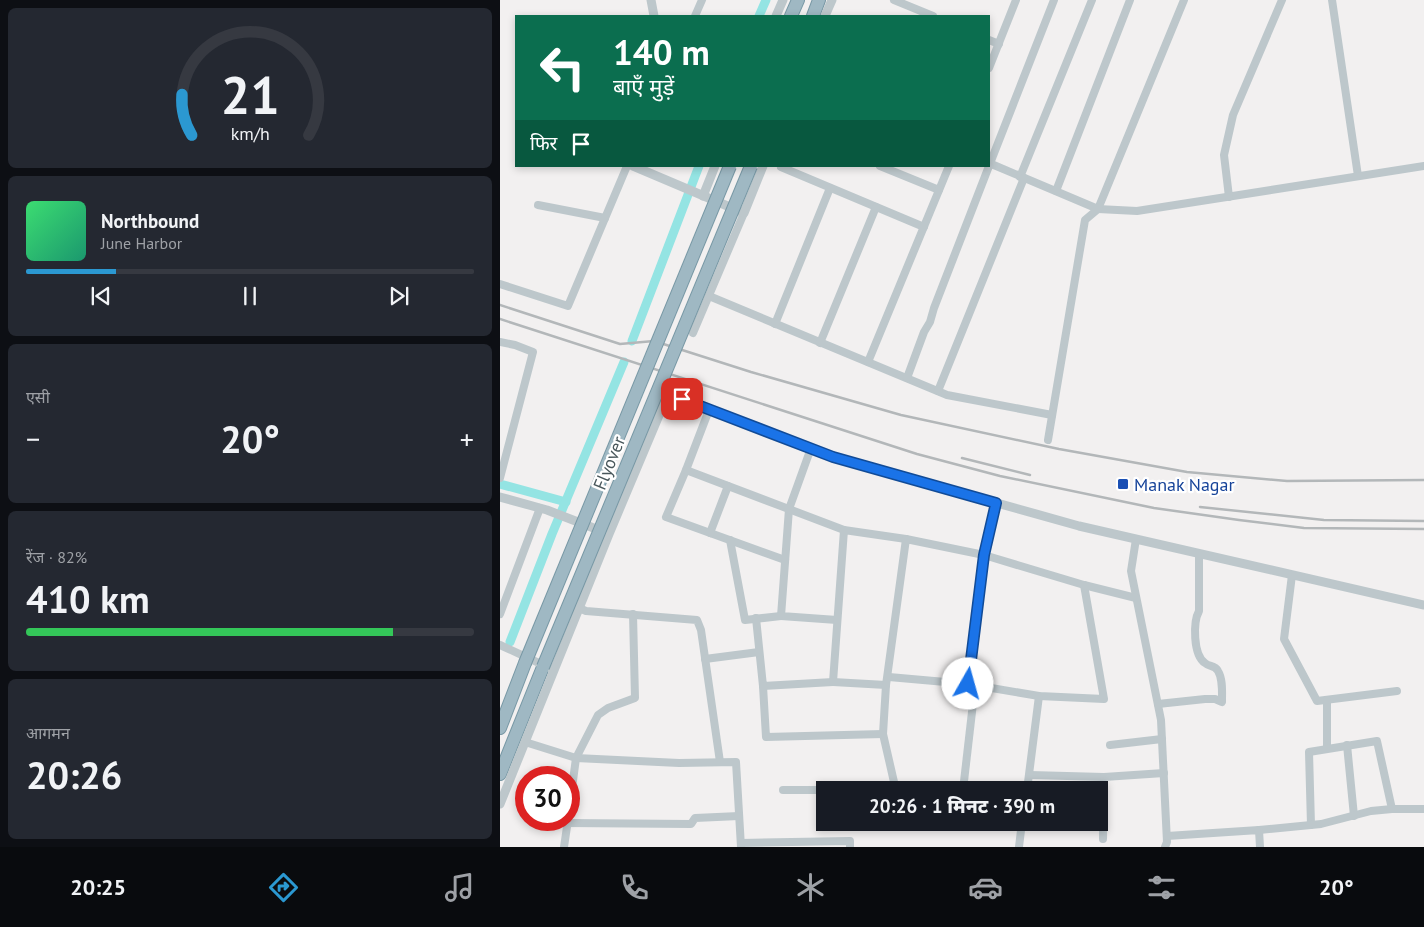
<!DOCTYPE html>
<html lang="hi">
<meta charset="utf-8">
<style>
:root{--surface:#171b24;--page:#242831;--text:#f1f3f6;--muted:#9ea1a6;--line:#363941;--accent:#2b98d1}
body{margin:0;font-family:"PT Sans","Noto Sans Devanagari",sans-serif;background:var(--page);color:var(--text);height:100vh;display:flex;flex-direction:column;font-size:19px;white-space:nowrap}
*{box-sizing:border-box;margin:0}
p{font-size:16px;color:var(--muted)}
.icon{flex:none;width:28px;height:28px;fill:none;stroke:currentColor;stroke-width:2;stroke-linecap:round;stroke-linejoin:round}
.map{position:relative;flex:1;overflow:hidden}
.panel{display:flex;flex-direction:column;gap:8px;padding:8px;background:#0d0f14;width:500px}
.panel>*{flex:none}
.top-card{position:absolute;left:15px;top:15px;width:475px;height:152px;border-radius:0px;box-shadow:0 2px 8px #0003;background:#0b6e4f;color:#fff;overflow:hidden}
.speed{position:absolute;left:15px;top:766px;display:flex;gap:10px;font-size:25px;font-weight:700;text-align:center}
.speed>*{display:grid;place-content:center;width:65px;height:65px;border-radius:50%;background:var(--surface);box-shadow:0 2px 8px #0003;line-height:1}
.speed .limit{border:8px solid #d22;background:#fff;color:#111}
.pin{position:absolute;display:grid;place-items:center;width:42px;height:42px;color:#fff;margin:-21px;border-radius:10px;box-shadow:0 2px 8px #0006}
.me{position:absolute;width:55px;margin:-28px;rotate:7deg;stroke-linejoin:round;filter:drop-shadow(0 0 4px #0008)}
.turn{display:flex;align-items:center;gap:18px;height:105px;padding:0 15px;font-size:22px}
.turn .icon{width:65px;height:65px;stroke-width:2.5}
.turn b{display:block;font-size:35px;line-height:42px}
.then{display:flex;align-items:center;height:48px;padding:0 15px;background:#0003;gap:10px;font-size:19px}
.big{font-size:38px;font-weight:800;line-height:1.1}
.panel .tile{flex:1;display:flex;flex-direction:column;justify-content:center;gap:8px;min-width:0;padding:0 18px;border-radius:8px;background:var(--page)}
.panel .dial{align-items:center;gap:0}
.dial svg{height:130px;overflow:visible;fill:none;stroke:var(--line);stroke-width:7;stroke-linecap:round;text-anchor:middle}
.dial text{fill:var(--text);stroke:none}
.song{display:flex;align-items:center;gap:15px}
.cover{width:60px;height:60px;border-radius:8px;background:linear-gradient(135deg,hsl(140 70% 55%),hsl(160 70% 35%))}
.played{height:5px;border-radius:2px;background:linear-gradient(90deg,var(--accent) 20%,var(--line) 20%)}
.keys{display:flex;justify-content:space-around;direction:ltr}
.heat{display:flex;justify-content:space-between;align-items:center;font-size:28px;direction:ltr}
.charge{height:8px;border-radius:4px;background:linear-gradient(90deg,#34c759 82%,var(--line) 0)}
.trip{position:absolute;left:316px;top:781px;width:292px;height:50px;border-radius:0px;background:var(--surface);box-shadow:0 2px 8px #0003;font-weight:800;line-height:50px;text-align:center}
.tab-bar{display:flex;height:80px;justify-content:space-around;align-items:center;background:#090b0e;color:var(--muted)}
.tab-bar .icon{width:35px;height:35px}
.tab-bar .selected{color:var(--accent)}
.tab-bar b{font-size:22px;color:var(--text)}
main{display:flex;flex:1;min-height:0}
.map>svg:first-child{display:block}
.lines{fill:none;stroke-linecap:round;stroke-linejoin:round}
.canal{stroke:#94e4e3;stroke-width:9}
.trunk-casing{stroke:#7898a5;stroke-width:14}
.minor{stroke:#bdc7cb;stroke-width:8}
.tertiary{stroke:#bdc7cb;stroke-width:9}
.trunk{stroke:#9fb8c3;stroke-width:12}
.rail{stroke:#b3b7b9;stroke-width:2.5}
.trunk-bridge-casing{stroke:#7898a5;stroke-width:14;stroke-linecap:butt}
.trunk-bridge{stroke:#9fb8c3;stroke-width:12}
.route-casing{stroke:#114b97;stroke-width:12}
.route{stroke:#1a73e8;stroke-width:9}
.transit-dot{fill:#1a4fb4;stroke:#fff;stroke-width:2}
.labels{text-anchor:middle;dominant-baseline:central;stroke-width:4.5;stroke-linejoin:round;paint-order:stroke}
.street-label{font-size:18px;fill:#49575b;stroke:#fff}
.transit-label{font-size:18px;fill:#164399;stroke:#fff;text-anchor:start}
</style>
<main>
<section class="panel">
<div class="tile dial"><svg viewBox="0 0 100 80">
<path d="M14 69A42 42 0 1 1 86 69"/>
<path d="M14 69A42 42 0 0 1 8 44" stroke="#2b98d1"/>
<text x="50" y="56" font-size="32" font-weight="700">21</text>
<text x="50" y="72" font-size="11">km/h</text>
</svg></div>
<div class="tile">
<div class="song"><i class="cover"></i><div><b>Northbound</b><p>June Harbor</p></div></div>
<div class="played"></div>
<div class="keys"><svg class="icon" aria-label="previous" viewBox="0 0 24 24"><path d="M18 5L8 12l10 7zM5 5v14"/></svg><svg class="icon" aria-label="pause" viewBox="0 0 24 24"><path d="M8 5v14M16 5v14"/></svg><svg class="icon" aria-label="next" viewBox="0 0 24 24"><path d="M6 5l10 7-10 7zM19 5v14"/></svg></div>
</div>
<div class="tile"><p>एसी</p>
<div class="heat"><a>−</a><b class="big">20°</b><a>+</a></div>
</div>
<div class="tile"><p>रेंज · 82%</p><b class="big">410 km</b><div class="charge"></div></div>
<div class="tile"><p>आगमन</p><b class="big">20:26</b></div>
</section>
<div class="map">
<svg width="924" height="847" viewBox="0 0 924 847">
<rect width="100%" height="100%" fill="#f2f0f0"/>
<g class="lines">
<g class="canal">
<polyline points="259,16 266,0"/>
<polyline points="132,341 199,166"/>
<polyline points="0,484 66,502"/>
<polyline points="10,642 52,534 124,362"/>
</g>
<defs>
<g id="trunk">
<polyline points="291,16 298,0"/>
<polyline points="313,16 319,0"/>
<polyline points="0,728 25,663"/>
<polyline points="0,774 43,667"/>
</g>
</defs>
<use href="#trunk" class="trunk-casing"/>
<g class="minor">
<polyline points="394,0 433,16"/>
<polyline points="832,0 858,176"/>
<polyline points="195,16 202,0"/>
<polyline points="489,40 499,44"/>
<polyline points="489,68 516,0"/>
<polyline points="489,163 598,209 637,211 924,166"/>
<polyline points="380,166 439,190"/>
<polyline points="489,166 554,0"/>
<polyline points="281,167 424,227"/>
<polyline points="520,177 592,0"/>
<polyline points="556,191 630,0"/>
<polyline points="729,197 724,155 733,115 782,0"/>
<polyline points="38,205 105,218"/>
<polyline points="0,284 68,306 127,166"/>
<polyline points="209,296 447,395 552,415"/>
<polyline points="275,324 330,188"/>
<polyline points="193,333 244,213"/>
<polyline points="0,342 15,345 33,352 0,478"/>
<polyline points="320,343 376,207"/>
<polyline points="368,362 449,166"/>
<polyline points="407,378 424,332 430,322 434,308 489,166"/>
<polyline points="438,391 524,178"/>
<polyline points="209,410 186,470 166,517 285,560"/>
<polyline points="548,440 585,220 598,209 684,0"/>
<polyline points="311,448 289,509 281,616 337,620"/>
<polyline points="186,470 344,530"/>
<polyline points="496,503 484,555 468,684 539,696 604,699 584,585"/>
<polyline points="210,533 228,486"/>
<polyline points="636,539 631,571 661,720 667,842 665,847"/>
<polyline points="230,540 245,620 281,616"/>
<polyline points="792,575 784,639 817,701 897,691"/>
<polyline points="79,608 86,611 197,620 201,630 220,762"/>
<polyline points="0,614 40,508"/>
<polyline points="256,618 263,686 333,682"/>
<polyline points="0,645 54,670"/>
<polyline points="205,659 259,652"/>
<polyline points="389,677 468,684"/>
<polyline points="386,685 333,682 344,530 406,539"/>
<polyline points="263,686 266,737 383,734"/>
<polyline points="827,700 827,748"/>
<path d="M658,704L705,699H715L722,702C722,692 723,679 718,671C715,665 709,667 705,663C693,655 693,622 699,611V554"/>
<polyline points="25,742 76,758 179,763 236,762 241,847"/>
<polyline points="610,745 662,739"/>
<polyline points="847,745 854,816"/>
<polyline points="530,775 604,777"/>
<polyline points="283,790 325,790"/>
<polyline points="362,790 398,790"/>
<polyline points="399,790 394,782 383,734 386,685 406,539 484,555 584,585 636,598"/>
<polyline points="463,790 475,686"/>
<polyline points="527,790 539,696"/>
<polyline points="69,811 76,758 98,715 108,708 135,698 133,614"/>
<polyline points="67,823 191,824 195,818 239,816"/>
<polyline points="811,825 809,752 877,741 892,809"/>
<polyline points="759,830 821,824 871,811 892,809 924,809"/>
<polyline points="667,836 759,830 760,847"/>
<polyline points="603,839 604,777 664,773"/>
<polyline points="241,843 350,841 350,847"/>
<polyline points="64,847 68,820"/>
<polyline points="519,847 522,822"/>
</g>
<g class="tertiary">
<polyline points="151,0 154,16"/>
<polyline points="276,16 283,0"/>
<polyline points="325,16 332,0"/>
<polyline points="133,166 244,213 263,166"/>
<polyline points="203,196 215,166"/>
<polyline points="0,497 47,510 104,532"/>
<polyline points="0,804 109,534 168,394 333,457 579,526 924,605"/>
</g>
<use href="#trunk" class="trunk"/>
<g class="rail">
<polyline points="0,305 120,344 154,341 251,372 401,415 559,449 687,472 787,481 924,480"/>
<polyline points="0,319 417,454 500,476 654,508 739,520 804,528 924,529"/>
<polyline points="462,458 530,475"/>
<polyline points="700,507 824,520 924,521"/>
</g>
<defs>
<g id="trunk-bridge">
<polyline points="25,663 230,166"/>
<polyline points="43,667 251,166"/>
</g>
</defs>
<use href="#trunk-bridge" class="trunk-bridge-casing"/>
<use href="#trunk-bridge" class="trunk-bridge"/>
</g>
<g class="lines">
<defs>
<polyline id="route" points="182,399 333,457 496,503 484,555 468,684"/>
</defs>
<use href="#route" class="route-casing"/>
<use href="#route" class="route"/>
</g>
<rect class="transit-dot" x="617" y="478" width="12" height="12" rx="2.5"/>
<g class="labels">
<g class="street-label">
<text transform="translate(109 463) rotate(-68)">Flyover</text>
</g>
<g class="transit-label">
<text x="634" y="484">Manak Nagar</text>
</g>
</g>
</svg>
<div class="speed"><div class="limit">30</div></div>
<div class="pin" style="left:182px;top:399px;background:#d93025"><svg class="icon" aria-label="arrive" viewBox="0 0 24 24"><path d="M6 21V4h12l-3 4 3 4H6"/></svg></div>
<svg class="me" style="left:468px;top:684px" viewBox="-20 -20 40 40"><circle r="19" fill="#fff"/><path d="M0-13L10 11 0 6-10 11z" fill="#1a73e8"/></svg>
<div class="trip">20:26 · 1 मिनट · 390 m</div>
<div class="top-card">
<div class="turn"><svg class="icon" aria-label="left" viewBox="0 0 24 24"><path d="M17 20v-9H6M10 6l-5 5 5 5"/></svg><div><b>140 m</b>बाएँ मुड़ें</div></div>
<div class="then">फिर<svg class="icon" aria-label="arrive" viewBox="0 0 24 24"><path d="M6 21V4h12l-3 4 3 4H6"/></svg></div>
</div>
</div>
</main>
<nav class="tab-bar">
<b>20:25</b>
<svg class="icon selected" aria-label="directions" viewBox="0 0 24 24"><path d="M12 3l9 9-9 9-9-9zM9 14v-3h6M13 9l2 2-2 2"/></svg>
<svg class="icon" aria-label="music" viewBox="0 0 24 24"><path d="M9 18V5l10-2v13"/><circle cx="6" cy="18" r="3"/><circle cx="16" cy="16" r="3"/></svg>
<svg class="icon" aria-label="phone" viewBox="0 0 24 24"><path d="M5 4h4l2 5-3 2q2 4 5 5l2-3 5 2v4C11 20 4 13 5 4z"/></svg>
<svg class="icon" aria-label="climate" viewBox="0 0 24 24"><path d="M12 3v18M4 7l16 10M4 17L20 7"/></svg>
<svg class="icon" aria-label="car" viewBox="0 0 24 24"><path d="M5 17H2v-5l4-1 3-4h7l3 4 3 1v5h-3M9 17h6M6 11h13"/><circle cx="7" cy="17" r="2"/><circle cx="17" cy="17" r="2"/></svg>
<svg class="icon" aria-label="filters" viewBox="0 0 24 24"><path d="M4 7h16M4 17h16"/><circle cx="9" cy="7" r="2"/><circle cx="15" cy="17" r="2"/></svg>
<b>20°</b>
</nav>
